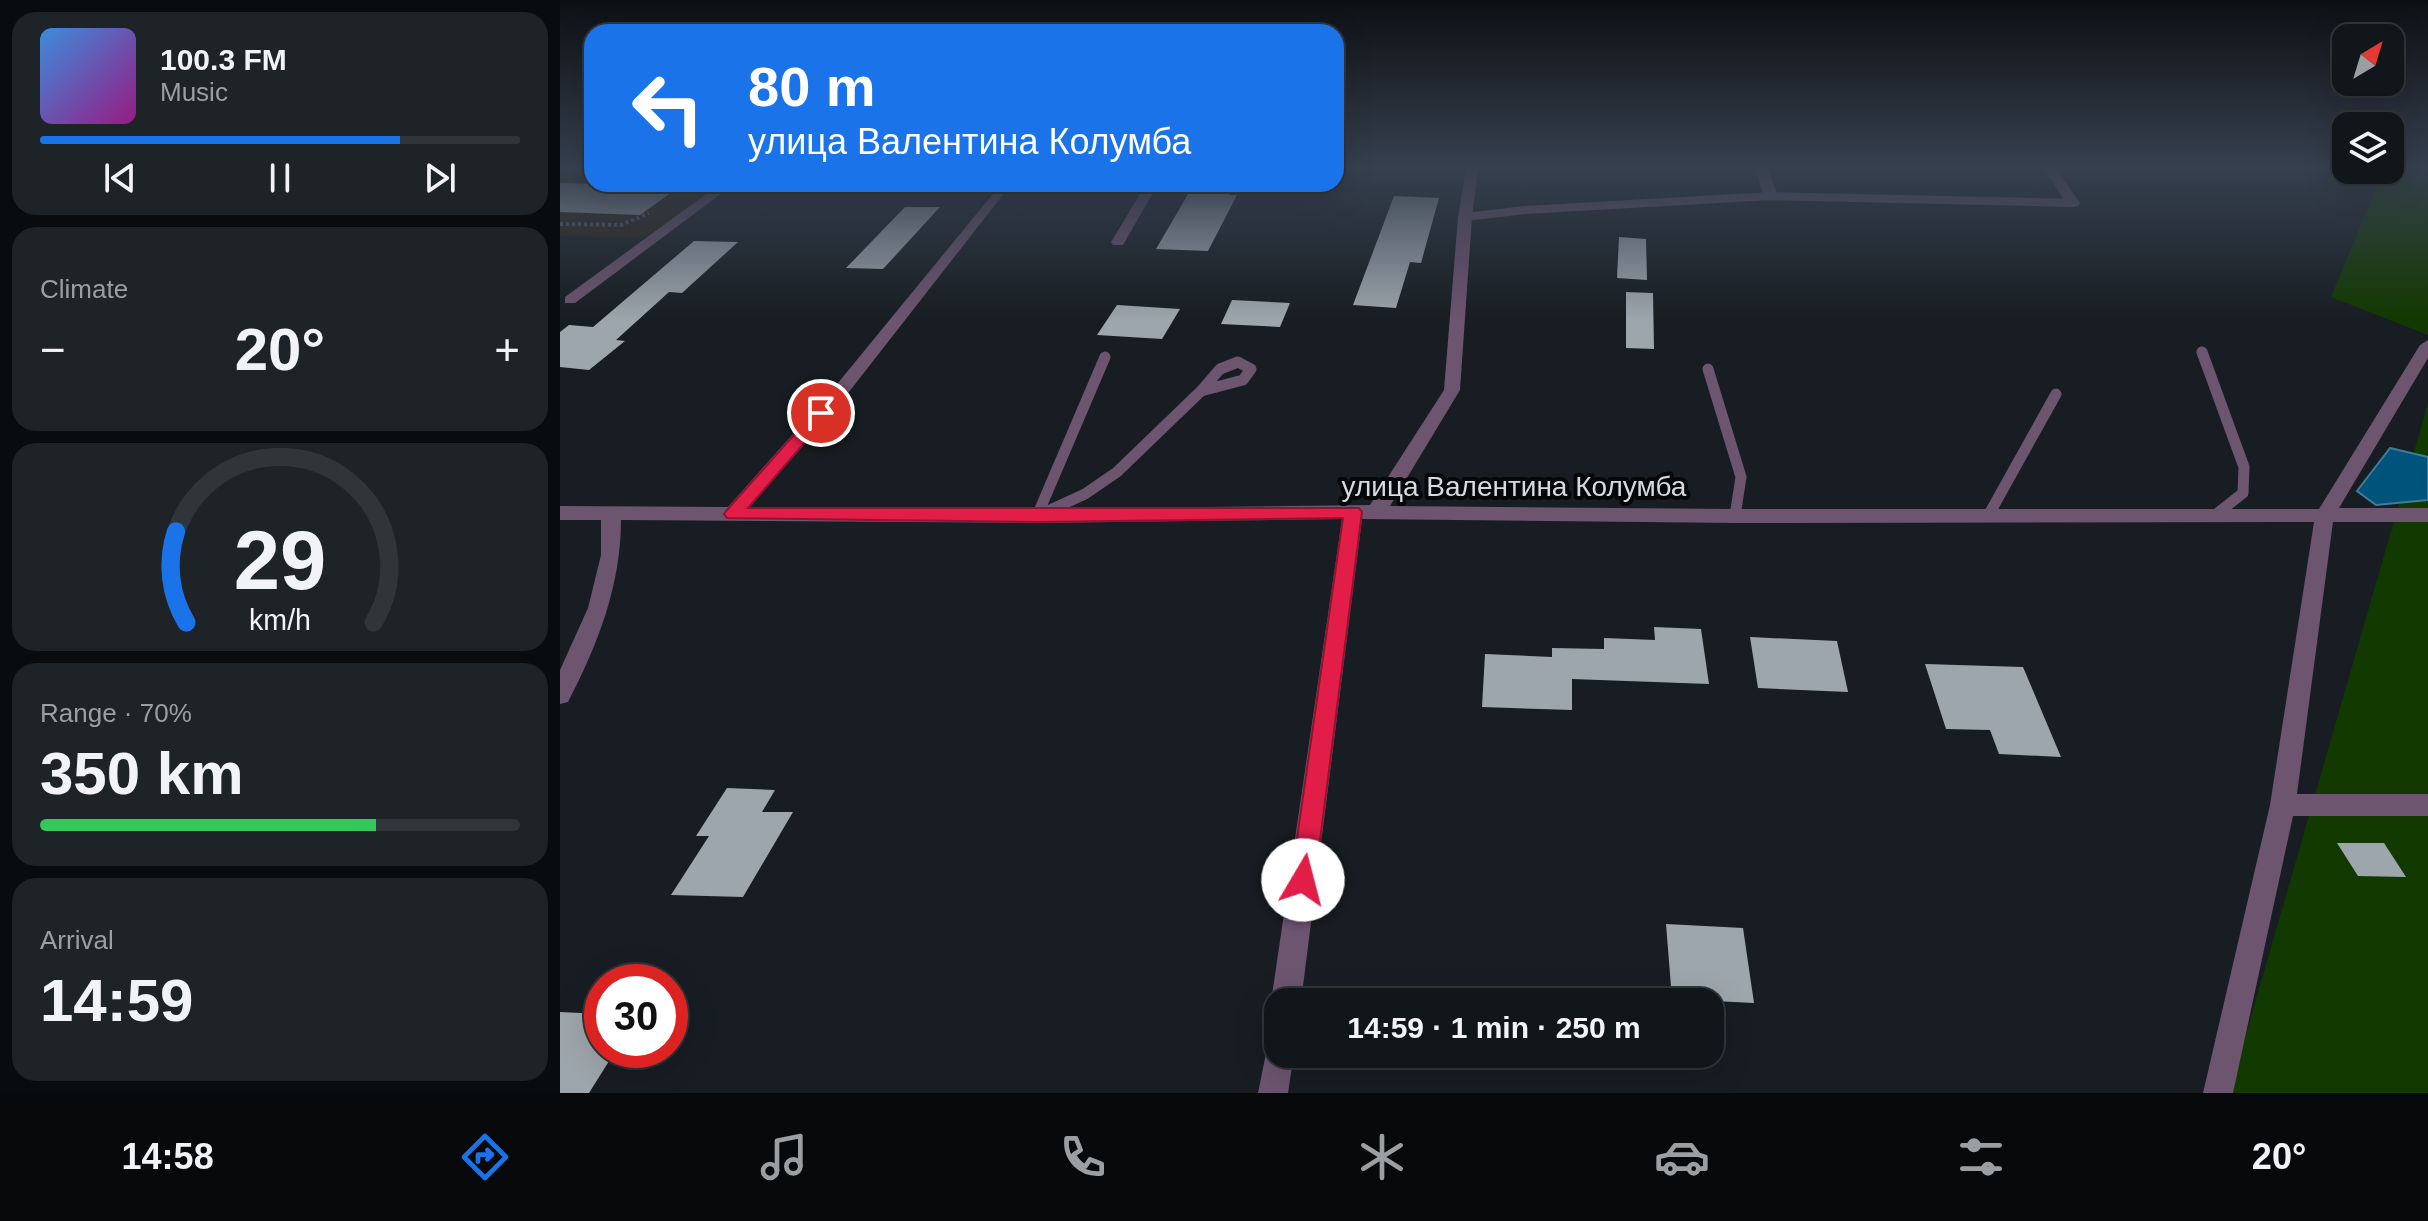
<!DOCTYPE html>
<meta charset="utf-8">
<style>
:root{--surface:#11161a;--page:#1e2327;--text:#f1f3f6;--muted:#9c9fa2;--line:#303539;--accent:#1a73e8}
body{margin:0;font-family:Arial,sans-serif;background:var(--page);color:var(--text);height:100vh;display:flex;flex-direction:column;font-size:30px;white-space:nowrap}
*{box-sizing:border-box;margin:0}
p{font-size:26px;color:var(--muted)}
.icon{flex:none;width:44px;height:44px;fill:none;stroke:currentColor;stroke-width:2;stroke-linecap:round;stroke-linejoin:round}
.map{position:relative;flex:1;overflow:hidden}
.side{display:flex;flex-direction:column;gap:12px;padding:12px;background:#090c0e;width:560px}
.side>*{flex:none}
.top-card{position:absolute;left:24px;top:24px;width:760px;height:168px;border-radius:24px;box-shadow:0 8px 32px #0002,0 0 0 2px var(--line);background:#1a73e8;color:#fff;overflow:hidden}
.needle{width:52px;rotate:38deg}
.buttons{position:absolute;left:1772px;top:24px;display:grid;gap:16px}
.buttons a{display:grid;place-items:center;width:72px;height:72px;border-radius:16px;background:var(--surface);box-shadow:0 8px 32px #0002,0 0 0 2px var(--line);font-size:40px}
.speed{position:absolute;left:24px;top:964px;display:flex;gap:16px;font-size:40px;font-weight:700;text-align:center}
.speed>*{display:grid;place-content:center;width:104px;height:104px;border-radius:50%;background:var(--surface);box-shadow:0 8px 32px #0002,0 0 0 2px var(--line);line-height:1}
.speed .limit{border:12px solid #d22;background:#fff;color:#111}
.pin{position:absolute;display:grid;place-items:center;width:68px;height:68px;color:#fff;margin:-34px;border:4px solid #fff;border-radius:50%;box-shadow:0 2px 8px #0007}
.me{position:absolute;width:88px;margin:-44px;rotate:8deg;stroke-linejoin:round;filter:drop-shadow(0 0 6px #0008)}
.turn{display:flex;align-items:center;gap:28px;height:168px;padding:0 32px;font-size:36px}
.turn .icon{width:104px;height:104px;stroke-width:2.5}
.turn b{display:block;font-size:56px;line-height:68px}
.big{font-size:60px;font-weight:600;line-height:1.1}
.side .widget{flex:1;display:flex;flex-direction:column;justify-content:center;gap:12px;min-width:0;padding:0 28px;border-radius:24px;background:var(--page)}
.side .dial{align-items:center;gap:0}
.dial svg{height:208px;overflow:visible;fill:none;stroke:var(--line);stroke-width:7;stroke-linecap:round;text-anchor:middle}
.dial text{fill:var(--text);stroke:none}
.song{display:flex;align-items:center;gap:24px}
.cover{width:96px;height:96px;border-radius:12px;background:linear-gradient(135deg,hsl(210 70% 55%),hsl(310 70% 35%))}
.played{height:8px;border-radius:4px;background:linear-gradient(90deg,var(--accent) 75%,var(--line) 75%)}
.keys{display:flex;justify-content:space-around;direction:ltr}
.heat{display:flex;justify-content:space-between;align-items:center;font-size:44px;direction:ltr}
.charge{height:12px;border-radius:6px;background:linear-gradient(90deg,#34c759 70%,var(--line) 0)}
.trip{position:absolute;left:704px;top:988px;width:460px;height:80px;border-radius:24px;background:var(--surface);box-shadow:0 8px 32px #0002,0 0 0 2px var(--line);font-weight:600;line-height:80px;text-align:center}
.dock{display:flex;height:128px;justify-content:space-around;align-items:center;background:#07090a;color:var(--muted)}
.dock .icon{width:56px;height:56px}
.dock .current{color:var(--accent)}
.dock b{font-size:36px;color:var(--text)}
main{display:flex;flex:1;min-height:0}
.map>svg:first-child{display:block}
.industrial{fill:#2c2113}
.green{fill:#123900}
.water{fill:#00547b;stroke:#407c99;stroke-width:2}
.building{fill:#9ea6ad}
.lines{fill:none;stroke-linecap:round;stroke-linejoin:round}
.path{stroke:#595e62;stroke-width:4;stroke-dasharray:3 3;stroke-linecap:butt}
.service-far1{stroke:#6d546f;stroke-width:8}
.service{stroke:#6d546f;stroke-width:11}
.minor{fill:#6d546f;fill-rule:evenodd}
.route{fill:#e11d48;stroke:#92132f;stroke-width:2}
.labels{text-anchor:middle;dominant-baseline:central;stroke-width:8;stroke-linejoin:round;paint-order:stroke}
.street-label{font-size:28px;fill:#d7dade;stroke:#050709}
</style>
<main>
<section class="side">
<div class="widget">
<div class="song"><i class="cover"></i><div><b>100.3 FM</b><p>Music</p></div></div>
<div class="played"></div>
<div class="keys"><svg class="icon" aria-label="previous" viewBox="0 0 24 24"><path d="M18 5L8 12l10 7zM5 5v14"/></svg><svg class="icon" aria-label="pause" viewBox="0 0 24 24"><path d="M8 5v14M16 5v14"/></svg><svg class="icon" aria-label="next" viewBox="0 0 24 24"><path d="M6 5l10 7-10 7zM19 5v14"/></svg></div>
</div>
<div class="widget"><p>Climate</p>
<div class="heat"><a>−</a><b class="big">20°</b><a>+</a></div>
</div>
<div class="widget dial"><svg viewBox="0 0 100 80">
<path d="M14 69A42 42 0 1 1 86 69"/>
<path d="M14 69A42 42 0 0 1 10 34" stroke="#1a73e8"/>
<text x="50" y="56" font-size="32" font-weight="700">29</text>
<text x="50" y="72" font-size="11">km/h</text>
</svg></div>
<div class="widget"><p>Range · 70%</p><b class="big">350 km</b><div class="charge"></div></div>
<div class="widget"><p>Arrival</p><b class="big">14:59</b></div>
</section>
<div class="map">
<svg width="1868" height="1093" viewBox="0 0 1868 1093">
<rect width="100%" height="100%" fill="#171d22"/>
<polygon class="industrial" points="0,168 32,168 32,184 160,184 86,238 0,236"/>
<g class="green">
<polygon points="1830,168 1868,168 1868,335 1771,297 1824,170"/>
<polygon points="1868,403 1868,1093 1669,1093"/>
</g>
<polygon class="water" points="1830,448 1868,457 1868,500 1816,505 1797,491"/>
<g class="building">
<polygon points="0,183 119,187 80,215 0,212"/>
<polygon points="634,184 663,184 661,188 672,188 669,195 677,195 648,251 596,249"/>
<polygon points="834,196 879,198 861,263 850,262 836,308 793,305"/>
<polygon points="345,207 380,207 323,269 286,268"/>
<polygon points="1059,237 1086,239 1087,280 1057,278"/>
<polygon points="134,241 178,242 122,293 109,292 56,340 65,341 29,370 0,367 0,332 9,325 33,327"/>
<polygon points="1066,292 1093,293 1094,349 1066,348"/>
<polygon points="672,300 730,303 720,327 661,324"/>
<polygon points="557,305 620,309 602,339 537,335"/>
<polygon points="1094,627 1141,629 1149,684 1012,679 1012,710 922,707 925,654 992,657 992,648 1044,649 1044,638 1095,640"/>
<polygon points="1190,637 1277,641 1288,692 1198,688"/>
<polygon points="1365,664 1463,667 1501,757 1439,754 1430,730 1386,729"/>
<polygon points="167,788 215,790 202,812 233,812 183,897 111,895 149,836 136,836"/>
<polygon points="1777,843 1824,843 1846,877 1798,876"/>
<polygon points="1106,924 1183,928 1194,1003 1112,999"/>
<polygon points="0,1012 42,1014 42,1050 56,1050 29,1093 0,1093"/>
</g>
<g class="lines">
<polyline class="path" points="0,224 61,225 89,213"/>
<polyline class="service-far1" points="905,217 965,210 1211,196 1513,203"/>
<g class="service">
<polyline points="1642,352 1684,467 1683,493 1654,516"/>
<polyline points="545,357 477,516 525,494 557,472 641,391"/>
<polygon points="678,362 691,369 683,380 641,391 660,369"/>
<polyline points="1148,369 1181,477 1175,516"/>
<polyline points="1428,516 1496,394"/>
</g>
<g class="minor">
<path d="M906,168H918L912,217L900,390L830,506L1175,509H1759L1860,345L1868,340V358L1779,508H1868V522H1773L1737,794H1868V816H1733L1673,1093H1643L1710,805L1754,522L1175,523L802,519L741,1002H718V1013L711,1002L782,519L477,523L61,520C61,585 38,644 8,702L0,704V670L28,608L41,555V520H0V506L168,507L273,389L441,184H454L438,201L285,397L189,508L477,509L810,505L884,390L898,217Z"/>
<polygon points="1195,168 1207,168 1218,196 1216,199 1204,196"/>
<polygon points="1484,168 1496,168 1520,203 1518,206 1508,206"/>
<polygon points="160,184 174,184 15,303 5,303 5,297"/>
<polygon points="586,184 598,184 563,245 553,245 551,242"/>
<polygon points="718,1039 718,1054 734,1054 728,1093 698,1093 708,1043"/>
</g>
</g>
<linearGradient id="sky" x2="0" y2="1"><stop stop-color="#0d1013"/><stop offset="0.52" stop-color="#36404f"/><stop offset="1" stop-color="#36404f" stop-opacity="0"/></linearGradient>
<rect width="1868" height="321" fill="url(#sky)"/>
<polygon class="route" points="261,409 267,410 267,417 188,508 799,508 802,512 755,880 751,888 743,891 734,888 731,880 783,518 477,522 167,518 164,514 167,510 256,410"/>
<g class="labels">
<g class="street-label">
<text x="954" y="486">улица Валентина Колумба</text>
</g>
</g>
</svg>
<div class="buttons">
<a><svg class="needle" viewBox="-14 -14 28 28"><path d="M0-13l5 13h-10z" fill="#e53935"/><path d="M0 13l5-13h-10z" fill="#9c9fa2"/></svg></a>
<a><svg class="icon" aria-label="layers" viewBox="0 0 24 24"><path d="M12 4l9 5-9 5-9-5zM3 14l9 5 9-5"/></svg></a>
</div>
<div class="speed"><div class="limit">30</div></div>
<div class="pin" style="left:261px;top:413px;background:#d93025"><svg class="icon" aria-label="arrive" viewBox="0 0 24 24"><path d="M6 21V4h12l-3 4 3 4H6"/></svg></div>
<svg class="me" style="left:743px;top:880px" viewBox="-20 -20 40 40"><circle r="19" fill="#fff"/><path d="M0-13L10 11 0 6-10 11z" fill="#e11d48"/></svg>
<div class="trip">14:59 · 1 min · 250 m</div>
<div class="top-card">
<div class="turn"><svg class="icon" aria-label="left" viewBox="0 0 24 24"><path d="M17 20v-9H6M10 6l-5 5 5 5"/></svg><div><b>80 m</b>улица Валентина Колумба</div></div>
</div>
</div>
</main>
<nav class="dock">
<b>14:58</b>
<svg class="icon current" aria-label="directions" viewBox="0 0 24 24"><path d="M12 3l9 9-9 9-9-9zM9 14v-3h6M13 9l2 2-2 2"/></svg>
<svg class="icon" aria-label="music" viewBox="0 0 24 24"><path d="M9 18V5l10-2v13"/><circle cx="6" cy="18" r="3"/><circle cx="16" cy="16" r="3"/></svg>
<svg class="icon" aria-label="phone" viewBox="0 0 24 24"><path d="M5 4h4l2 5-3 2q2 4 5 5l2-3 5 2v4C11 20 4 13 5 4z"/></svg>
<svg class="icon" aria-label="climate" viewBox="0 0 24 24"><path d="M12 3v18M4 7l16 10M4 17L20 7"/></svg>
<svg class="icon" aria-label="car" viewBox="0 0 24 24"><path d="M5 17H2v-5l4-1 3-4h7l3 4 3 1v5h-3M9 17h6M6 11h13"/><circle cx="7" cy="17" r="2"/><circle cx="17" cy="17" r="2"/></svg>
<svg class="icon" aria-label="filters" viewBox="0 0 24 24"><path d="M4 7h16M4 17h16"/><circle cx="9" cy="7" r="2"/><circle cx="15" cy="17" r="2"/></svg>
<b>20°</b>
</nav>
